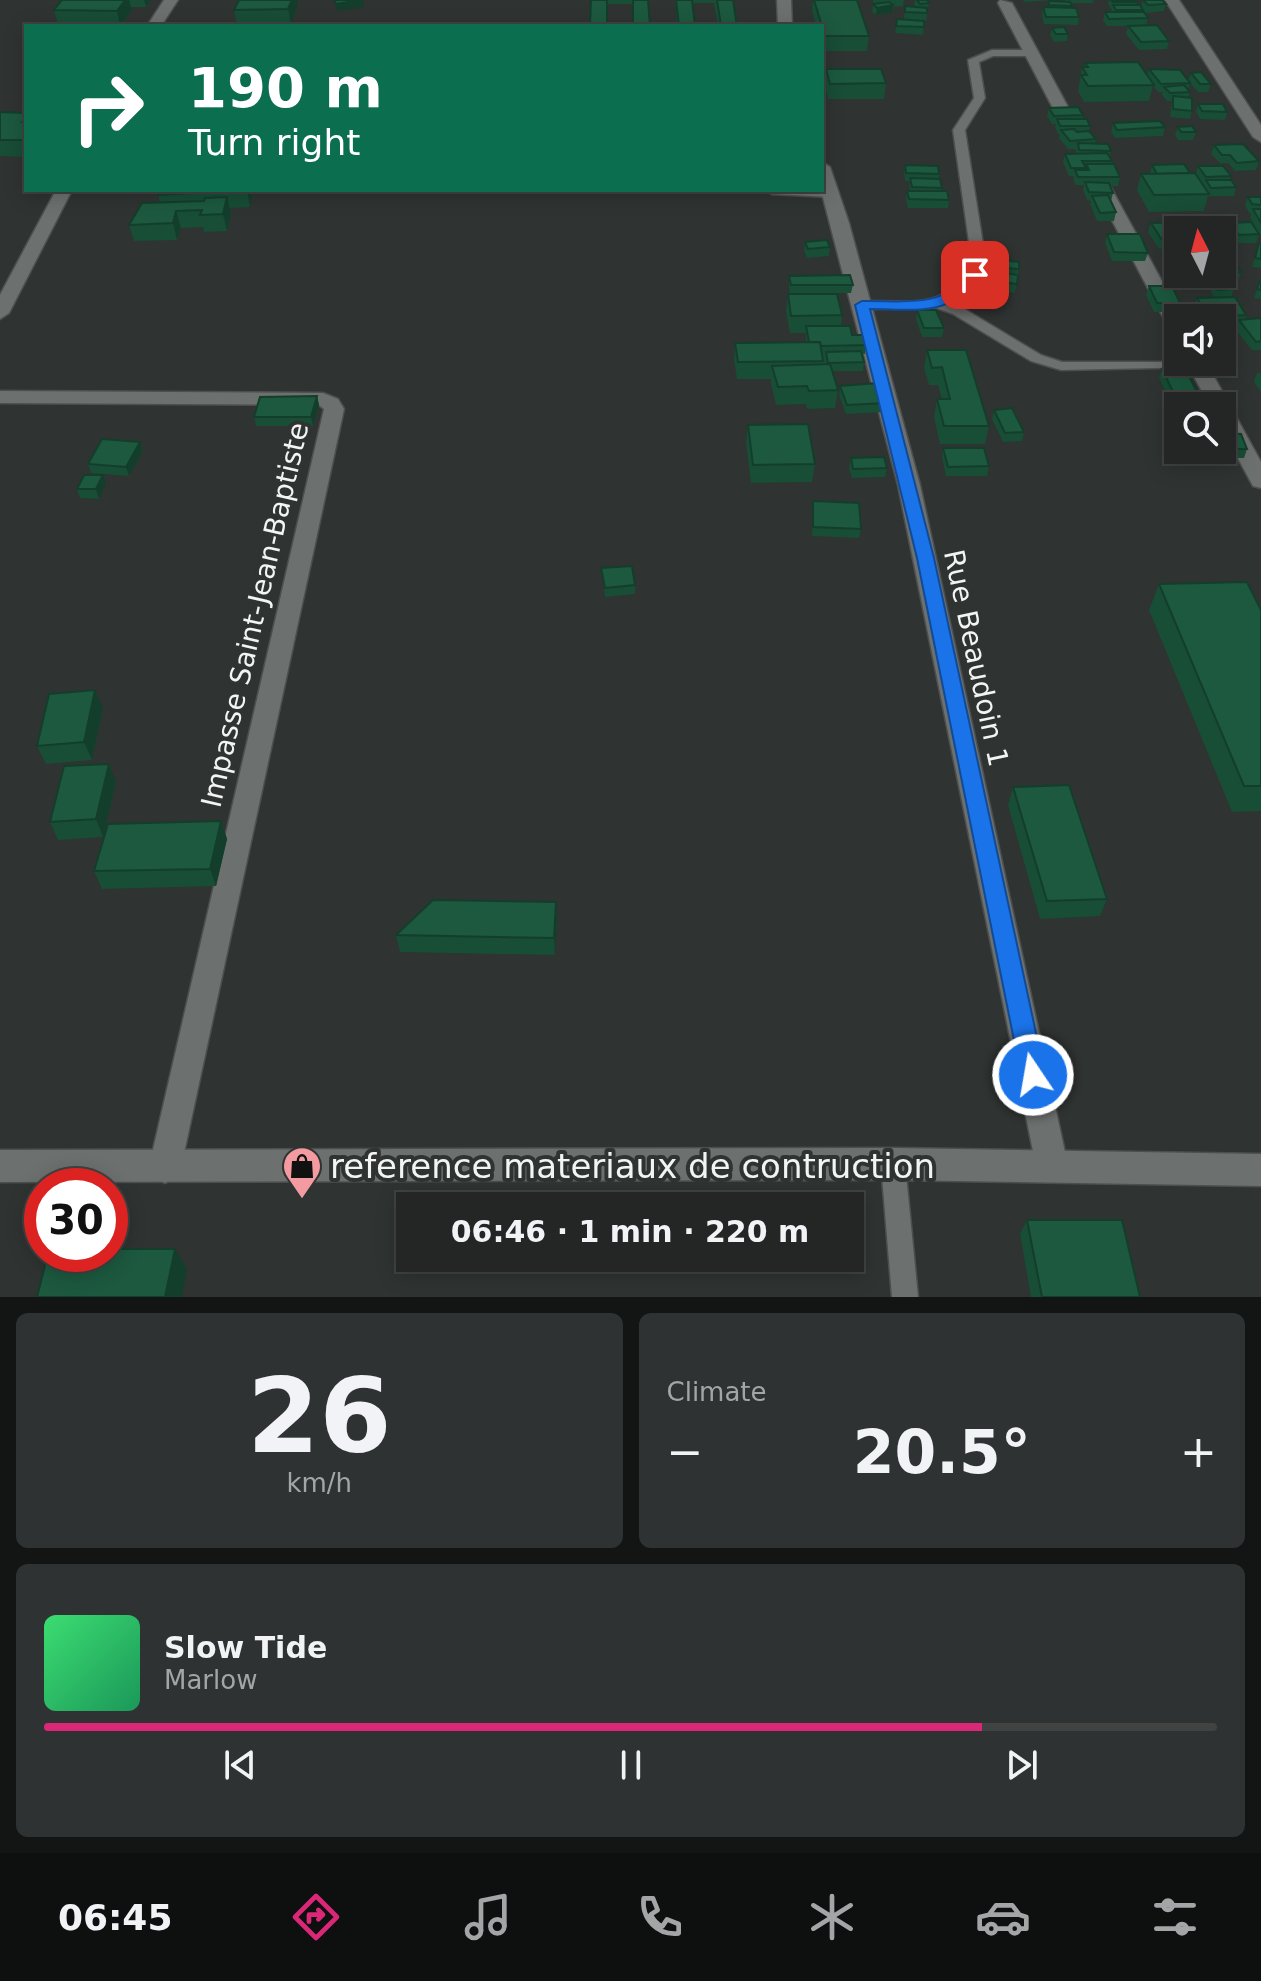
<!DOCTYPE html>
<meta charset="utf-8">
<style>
:root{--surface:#232625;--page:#2f3232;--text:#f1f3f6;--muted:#a3a5a7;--line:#404342;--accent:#db2777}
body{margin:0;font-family:"DejaVu Sans",sans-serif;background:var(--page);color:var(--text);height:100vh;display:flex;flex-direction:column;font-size:30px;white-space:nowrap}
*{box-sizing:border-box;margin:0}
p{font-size:26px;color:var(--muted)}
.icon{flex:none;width:44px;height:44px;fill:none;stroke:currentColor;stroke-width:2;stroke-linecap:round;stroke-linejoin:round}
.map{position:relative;height:1297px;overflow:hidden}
.details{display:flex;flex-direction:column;gap:16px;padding:16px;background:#131514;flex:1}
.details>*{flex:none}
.guide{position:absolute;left:24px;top:24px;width:800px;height:168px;border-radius:0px;box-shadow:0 4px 20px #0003,0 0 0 2px var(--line);background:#0b6e4f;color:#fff;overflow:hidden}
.needle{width:52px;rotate:354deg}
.buttons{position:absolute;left:1164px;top:216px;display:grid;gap:16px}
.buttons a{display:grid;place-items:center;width:72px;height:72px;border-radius:0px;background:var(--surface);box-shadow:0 4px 20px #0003,0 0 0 2px var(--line);font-size:40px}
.speed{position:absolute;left:24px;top:1168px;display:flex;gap:16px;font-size:40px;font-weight:700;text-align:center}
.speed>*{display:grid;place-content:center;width:104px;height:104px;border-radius:50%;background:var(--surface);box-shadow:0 4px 20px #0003,0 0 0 2px var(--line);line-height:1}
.speed .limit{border:12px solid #d22;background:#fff;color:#111}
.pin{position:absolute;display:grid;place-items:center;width:68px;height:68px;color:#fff;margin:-34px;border-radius:16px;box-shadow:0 4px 12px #0006}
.me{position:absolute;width:88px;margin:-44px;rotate:348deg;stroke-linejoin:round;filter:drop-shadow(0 0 6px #0008)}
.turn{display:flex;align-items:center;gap:28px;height:168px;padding:0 32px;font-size:36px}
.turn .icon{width:104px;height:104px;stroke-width:2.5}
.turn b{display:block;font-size:56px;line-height:68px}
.big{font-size:60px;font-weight:600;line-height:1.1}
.details .tile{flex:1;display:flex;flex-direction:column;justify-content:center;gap:12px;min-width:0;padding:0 28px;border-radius:12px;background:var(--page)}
.details .dial{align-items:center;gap:0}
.dial b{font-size:104px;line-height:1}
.song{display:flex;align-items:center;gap:24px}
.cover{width:96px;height:96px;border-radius:12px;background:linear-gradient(135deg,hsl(140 70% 55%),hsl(150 70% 35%))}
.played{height:8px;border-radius:4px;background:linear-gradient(90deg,var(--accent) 80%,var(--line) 80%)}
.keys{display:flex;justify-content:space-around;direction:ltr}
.heat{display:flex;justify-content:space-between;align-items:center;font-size:44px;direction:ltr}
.details .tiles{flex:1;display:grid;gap:16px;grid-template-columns:1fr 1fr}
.tile:last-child{grid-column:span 2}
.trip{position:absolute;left:396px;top:1192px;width:468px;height:80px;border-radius:0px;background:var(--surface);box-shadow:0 4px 20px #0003,0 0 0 2px var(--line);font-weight:600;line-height:80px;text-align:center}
.dock{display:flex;height:128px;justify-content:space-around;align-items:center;background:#0e0f0f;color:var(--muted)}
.dock .icon{width:56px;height:56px}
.dock .on{color:var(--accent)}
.dock b{font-size:36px;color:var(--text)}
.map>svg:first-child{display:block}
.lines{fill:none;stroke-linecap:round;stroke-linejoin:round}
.service-casing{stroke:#4d4f4e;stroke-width:3}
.minor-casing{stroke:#4d4f4e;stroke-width:3}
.secondary-casing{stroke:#4d4f4e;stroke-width:3}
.service{fill:#6c706e;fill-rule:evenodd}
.minor{fill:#6c706e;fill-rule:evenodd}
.secondary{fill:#6c706e;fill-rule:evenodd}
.wall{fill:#184d36;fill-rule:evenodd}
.shaded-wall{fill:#143e2c}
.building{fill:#1c593f;stroke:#143e2c;stroke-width:2}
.route{fill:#1a73e8;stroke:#114b97;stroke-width:2}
.labels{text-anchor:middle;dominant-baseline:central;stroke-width:8;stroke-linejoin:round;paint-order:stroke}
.street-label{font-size:28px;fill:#f3f5f4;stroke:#2f3331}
.near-poi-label{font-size:34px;fill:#f3f5f4;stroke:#2f3331;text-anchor:start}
</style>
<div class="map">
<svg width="1261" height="1297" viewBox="0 0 1261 1297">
<rect width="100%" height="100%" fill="#2f3331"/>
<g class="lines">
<defs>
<g id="service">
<path d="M992,50H1032L1037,53L1032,56H993L979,62L985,98L965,130L986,263L972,288L949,303L963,308L1041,355L1062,362H1203L1202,367L1061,370L1031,361L953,314L937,308L862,309L855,305L862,301C911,300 945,312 972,263L953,130L974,98L968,60Z"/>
<polygon points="822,189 836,193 830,197 772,194 766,190"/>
<polygon points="893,1152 902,1156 905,1164 918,1297 892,1297 881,1164 884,1156"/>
</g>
<g id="minor">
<polygon points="164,0 178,0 161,26 147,26"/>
<polygon points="777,0 791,0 792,26 778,26"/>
<polygon points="1000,0 1012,3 1083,135 1081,138 1069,138 1067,135 998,3"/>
<polygon points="1165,0 1179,0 1261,125 1261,142 1253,137"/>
<polygon points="822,162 830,167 849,223 920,485 1068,1166 1063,1177 1052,1182 1041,1177 1036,1166 898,485 821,190"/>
<polygon points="1096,170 1104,175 1182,318 1178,318 1178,334 1169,328 1088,175"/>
<polygon points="56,190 72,190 9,313 0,319 0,295"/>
<polygon points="1186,362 1206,362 1261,462 1261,488 1253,486 1222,429 1222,406 1210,406"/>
<polygon points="0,391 323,393 338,399 344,409 181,1167 176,1178 165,1183 154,1178 149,1167 324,409 319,405 0,403"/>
</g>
<polygon id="secondary" points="893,1148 1261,1154 1261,1186 893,1180 0,1182 0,1150"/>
</defs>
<use href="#service" class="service-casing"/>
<use href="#minor" class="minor-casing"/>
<use href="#secondary" class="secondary-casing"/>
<use href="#service" class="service"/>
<use href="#minor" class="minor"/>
<use href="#secondary" class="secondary"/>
</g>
<g class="wall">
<polygon points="62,0 151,0 146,7 131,7 132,10 121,26 58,25 54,10"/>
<path d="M591,0H648L650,26H590ZM608,4H632L633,23H608Z"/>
<polygon points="675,0 733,0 737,26 718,26 714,3 692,3 695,26 677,26"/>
<polygon points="813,0 857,0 869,36 867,51 823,51 822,26 816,26 812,10"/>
<polygon points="873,0 904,0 903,6 893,7 892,13 876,15 872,12 873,4 874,4"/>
<polygon points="915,0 927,0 929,3 926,21 904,19 905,6 916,7 914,5"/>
<polygon points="1023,0 1056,0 1024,2"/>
<polygon points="1065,0 1093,0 1093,3 1070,3 1071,8 1079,17 1078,25 1044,24 1042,15 1043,7 1048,7 1049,1 1066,2"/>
<polygon points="1109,0 1136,0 1137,2 1136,5 1141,7 1143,0 1166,4 1164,11 1146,13 1142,9 1143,12 1148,18 1146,26 1169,41 1167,49 1139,50 1126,34 1128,26 1135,26 1107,26 1103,20 1105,12 1111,12 1112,10 1108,4"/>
<polygon points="298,4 291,24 237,25 234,10"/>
<polygon points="897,19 924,21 923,35 895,33"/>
<polygon points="1052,28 1068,34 1067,41 1054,42 1050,35"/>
<polygon points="1085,63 1147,75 1149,69 1188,81 1191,73 1211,84 1208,92 1198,92 1189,82 1190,83 1188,90 1190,92 1188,98 1192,111 1190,119 1170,117 1172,101 1167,101 1162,95 1163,92 1158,92 1153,85 1149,101 1084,102 1078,91 1082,67 1084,67"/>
<polygon points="826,69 886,83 884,99 828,99 825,85"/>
<polygon points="26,77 26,94 22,81"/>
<polygon points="1198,104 1227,112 1225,120 1200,119 1196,112"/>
<polygon points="1049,108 1083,115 1082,119 1090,126 1089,131 1096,139 1095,144 1111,151 1109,157 1112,161 1111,164 1120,177 1118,186 1110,186 1113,193 1111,201 1116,212 1114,221 1097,221 1090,204 1091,201 1087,200 1083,190 1084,185 1076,185 1073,179 1074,176 1069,176 1063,162 1065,154 1076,154 1076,149 1068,149 1059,138 1060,134 1058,134 1055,127 1056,124 1052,124 1047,116"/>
<polygon points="0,112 26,113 26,157 0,156"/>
<polygon points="1113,123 1165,127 1163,136 1115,138 1111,132"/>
<polygon points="1178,127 1196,132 1193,140 1178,140 1175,135"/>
<polygon points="1214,145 1259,161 1256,170 1235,171 1228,163 1220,163 1211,154"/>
<polygon points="905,165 939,174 939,179 942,188 942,191 949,200 948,208 908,208 906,199 907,191 910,191 909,181 905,181 904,173"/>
<polygon points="1152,165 1196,174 1198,166 1231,176 1229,180 1236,187 1234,196 1208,196 1204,211 1149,212 1137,190 1141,174 1150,174"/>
<polygon points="250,190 252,197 250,207 230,208 231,214 227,231 204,232 203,227 181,228 177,240 134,241 129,225 160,202 158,195"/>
<polygon points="1248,197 1261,197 1261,237 1250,218 1251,213 1249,213 1245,205"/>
<polygon points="1151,223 1178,230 1178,261 1176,261 1170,250 1170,248 1159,249 1148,232"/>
<polygon points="1231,223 1259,234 1256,243 1236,243 1228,231"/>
<polygon points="1107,234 1148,253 1145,261 1112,261 1105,243"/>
<polygon points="805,242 830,247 829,256 807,258 804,251"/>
<polygon points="1259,243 1261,243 1261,268 1252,267"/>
<polygon points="985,258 1019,269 1015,293 978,288"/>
<polygon points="1241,272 1238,281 1207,283 1200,274"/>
<polygon points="789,276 853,285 851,293 790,294 789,285"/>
<polygon points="1260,280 1261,280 1261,299 1254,298"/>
<polygon points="1214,283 1234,289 1231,297 1246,315 1245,320 1261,318 1261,350 1252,350 1235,329 1237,324 1222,325 1222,318 1200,318 1194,307 1197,298 1215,298 1211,292"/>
<polygon points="1149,286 1180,303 1177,312 1154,312 1146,295"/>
<polygon points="788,294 842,315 841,326 866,345 865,354 862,354 864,362 863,371 832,371 838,390 835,408 807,409 806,404 776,405 771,384 771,379 737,379 734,360 735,343 806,342 806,333 790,333 786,312"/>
<polygon points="917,310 944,328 942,337 922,337 916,319"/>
<polygon points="927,350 989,426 985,444 940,444 934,417 937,399 942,399 938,385 929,385 924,368"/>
<polygon points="1162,369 1201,400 1198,406 1178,406 1178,409 1174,409 1159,378"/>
<polygon points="1257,373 1261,373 1261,392 1254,382"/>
<polygon points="840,386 885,403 884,412 846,414 839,395"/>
<polygon points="317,396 319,405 313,426 256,426 254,417"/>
<polygon points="994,410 1024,432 1022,441 1003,442 992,419"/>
<polygon points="748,425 815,464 812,482 751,483 746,443"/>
<polygon points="1222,433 1247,449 1244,458 1193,458 1190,450 1222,450"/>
<polygon points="140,442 143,451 129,476 91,473 88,464"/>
<polygon points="943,448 989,466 987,476 946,476 942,457"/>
<polygon points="851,458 887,468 885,477 852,478 849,468"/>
<polygon points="106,484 99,499 80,498 77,489"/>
<polygon points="813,501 861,529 859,538 812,536"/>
<polygon points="601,568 635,585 635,594 605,597"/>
<polygon points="1159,584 1261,610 1261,811 1232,812 1149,610"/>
<polygon points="103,708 92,760 46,764 37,746"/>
<polygon points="116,782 103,837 58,840 50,822"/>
<polygon points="1013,787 1107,899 1100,916 1040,919 1008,805"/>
<polygon points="221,821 227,839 216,886 102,889 94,871"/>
<polygon points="556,902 557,919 555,955 400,952 396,935"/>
<polygon points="1027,1220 1140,1297 1031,1297 1020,1234"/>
</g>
<g class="shaded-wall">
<polygon points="125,0 129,0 132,10 120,26 117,11"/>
<polygon points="144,0 151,0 146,7"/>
<polygon points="292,0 297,0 298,4 291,24 288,9"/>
<polygon points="363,0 364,7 337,11 336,4"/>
<polygon points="893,5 892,13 876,15 877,8"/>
<polygon points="247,190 250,190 252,197 250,207"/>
<polygon points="227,197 231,214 227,231 223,214"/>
<polygon points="176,211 181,228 177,240 173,223"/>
<polygon points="317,396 319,405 313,426 311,417"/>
<polygon points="140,442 143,451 129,476 126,467"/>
<polygon points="103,475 106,484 99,499 96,489"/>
<polygon points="95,690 103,708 92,760 84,742"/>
<polygon points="109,764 116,782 103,837 96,819"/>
<polygon points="221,821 227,839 216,886 210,869"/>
<polygon points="556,902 557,919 555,955 554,938"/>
<polygon points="175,1249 187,1269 182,1297 165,1297"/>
</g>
<g class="building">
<polygon points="62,0 125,0 117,11 54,10"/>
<polygon points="239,0 292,0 288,9 234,10"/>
<polygon points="334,0 361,0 336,4"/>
<polygon points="591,0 607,0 607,23 633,23 633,0 648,0 650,26 590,26"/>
<polygon points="676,0 692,0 695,26 679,26"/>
<polygon points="717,0 733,0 737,26 721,26"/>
<polygon points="814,0 857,0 869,36 825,36"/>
<polygon points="917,0 927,0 929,3 920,4"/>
<polygon points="1111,0 1136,0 1137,2 1113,2"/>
<polygon points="1143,0 1162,0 1166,4 1148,5"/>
<polygon points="1049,1 1070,2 1072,6 1049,5"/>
<polygon points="889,2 893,5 877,8 873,4"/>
<polygon points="1113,5 1140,5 1143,10 1116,10"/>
<polygon points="905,6 927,8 927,13 905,12"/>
<polygon points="1043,7 1076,8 1079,17 1046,17"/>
<polygon points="1105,12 1144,12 1148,18 1109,19"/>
<polygon points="897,19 924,21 924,27 896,26"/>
<polygon points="1157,25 1169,41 1141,42 1128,26"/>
<polygon points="1064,27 1068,34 1056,34 1052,28"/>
<polygon points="1138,62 1154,85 1088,86 1081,75 1087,75 1082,67 1088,67 1085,63"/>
<polygon points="826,69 881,69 886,83 830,84"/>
<polygon points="1149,69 1180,70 1190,83 1161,84"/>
<polygon points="1201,72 1211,84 1200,84 1191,73"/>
<polygon points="1184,85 1190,92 1170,93 1164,87"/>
<polygon points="1173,96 1192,98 1192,111 1173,109"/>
<polygon points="1198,104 1223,104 1227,112 1202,111"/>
<polygon points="1078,107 1083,115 1054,116 1049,108"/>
<polygon points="0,112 26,113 26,116 22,122 26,122 26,140 0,140"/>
<polygon points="1057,119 1087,119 1090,126 1060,126"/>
<polygon points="1160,121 1165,127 1117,130 1113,123"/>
<polygon points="1192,126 1196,132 1181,132 1178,127"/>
<polygon points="1074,129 1077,132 1089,131 1096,139 1070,141 1061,130"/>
<polygon points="1078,143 1108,144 1111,151 1079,150"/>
<polygon points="1243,144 1259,161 1237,163 1230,155 1222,155 1214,145"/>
<polygon points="1107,153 1112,161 1082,161 1086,168 1071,168 1065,154"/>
<polygon points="1086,164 1114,164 1120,177 1078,177 1075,170 1089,170"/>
<polygon points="1184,164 1190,173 1157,174 1152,165"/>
<polygon points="905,165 938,166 939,174 906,173"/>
<polygon points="1198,166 1223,166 1231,176 1206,177"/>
<polygon points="1195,173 1209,194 1154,195 1141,174"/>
<polygon points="910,178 940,179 942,188 912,187"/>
<polygon points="1206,180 1231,180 1236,187 1211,188"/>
<polygon points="1085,182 1109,183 1113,193 1089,192"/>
<polygon points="159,190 247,190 158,195"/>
<polygon points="907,191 947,191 949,200 909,199"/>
<polygon points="1108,195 1116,212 1100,213 1092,196"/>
<polygon points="227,197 223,214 200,215 202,210 176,211 173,223 129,225 142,203 204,201 205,198"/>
<polygon points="1248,197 1261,197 1261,205 1252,204"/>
<polygon points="1253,209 1261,209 1261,223"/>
<polygon points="1194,222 1200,230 1178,230 1178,240 1162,240 1151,223"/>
<polygon points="1251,222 1259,234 1239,235 1231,223"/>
<polygon points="1107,234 1140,234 1148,253 1114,252"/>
<polygon points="827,240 830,247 808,249 805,242"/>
<polygon points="1172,242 1178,242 1178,251"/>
<polygon points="1259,243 1261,243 1261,259 1255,258"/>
<polygon points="985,258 1019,262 1019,269 985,266"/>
<polygon points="1233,262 1241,272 1222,274 1222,263"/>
<polygon points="981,270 1018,275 1017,284 980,279"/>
<polygon points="850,275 853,285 791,285 789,276"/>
<polygon points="1260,280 1261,280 1261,290 1257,289"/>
<polygon points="1230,282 1234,289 1218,290 1214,283"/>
<polygon points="1149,286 1172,286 1180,303 1157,303"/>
<polygon points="788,294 837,294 842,315 791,316"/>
<polygon points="1235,297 1246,315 1207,316 1197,298"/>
<polygon points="917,310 936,310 944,328 924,328"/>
<polygon points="1261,318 1261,341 1256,342 1239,320"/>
<polygon points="806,326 850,326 852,335 863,335 866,345 821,346 820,342 809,342"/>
<polygon points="820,342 823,361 738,362 735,343"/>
<polygon points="927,350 966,350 989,426 944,426 937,399 950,399 942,367 932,368"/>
<polygon points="861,351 864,362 828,363 826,352"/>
<polygon points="830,364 838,390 809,391 807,386 778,387 772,366"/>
<polygon points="1185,368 1201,400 1177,400 1162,369"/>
<polygon points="878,383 885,403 847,405 840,386"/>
<polygon points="317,396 311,417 254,417 260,397"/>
<polygon points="1012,408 1024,432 1005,433 994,410"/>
<polygon points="808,424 815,464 753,465 748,425"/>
<polygon points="1222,433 1241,434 1247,449 1222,449"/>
<polygon points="102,439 140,442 126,467 88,464"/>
<polygon points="943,448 984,448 989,466 948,467"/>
<polygon points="884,457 887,468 853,469 851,458"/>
<polygon points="84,475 103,475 96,489 77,489"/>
<polygon points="813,501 859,503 861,529 813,527"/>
<polygon points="632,566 635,585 605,588 601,568"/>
<polygon points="1247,582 1261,610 1261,786 1244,786 1159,584"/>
<polygon points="95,690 84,742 37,746 49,694"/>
<polygon points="109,764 96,819 50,822 64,766"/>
<polygon points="1069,785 1107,899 1047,901 1013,787"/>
<polygon points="221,821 210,869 94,871 108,824"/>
<polygon points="433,900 556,902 554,938 396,935"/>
<polygon points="1027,1220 1122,1220 1140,1297 1042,1297"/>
<polygon points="110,1249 175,1249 165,1297 37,1297 48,1254 110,1254"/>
</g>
<path class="route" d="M970,273L982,275C951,318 916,309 870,309L934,558L1045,1075L1041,1083L1033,1086L1024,1083L1021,1075L917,558L855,305L862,301C904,300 941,310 970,273Z"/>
<defs>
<symbol id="shop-pin" viewBox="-11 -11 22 30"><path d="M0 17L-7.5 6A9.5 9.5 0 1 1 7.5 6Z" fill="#f49aa1" stroke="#2f3331"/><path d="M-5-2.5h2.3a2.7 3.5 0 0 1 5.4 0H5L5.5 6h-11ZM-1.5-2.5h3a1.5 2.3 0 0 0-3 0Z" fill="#111"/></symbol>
</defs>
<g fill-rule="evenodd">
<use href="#shop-pin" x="280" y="1144" width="44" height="60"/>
</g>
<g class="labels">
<g class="street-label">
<text transform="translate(255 615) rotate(-77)">Impasse Saint-Jean-Baptiste</text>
<text transform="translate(976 658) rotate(78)">Rue Beaudoin 1</text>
</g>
<g class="near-poi-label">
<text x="330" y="1166">reference materiaux de contruction</text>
</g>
</g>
</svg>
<div class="buttons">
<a><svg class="needle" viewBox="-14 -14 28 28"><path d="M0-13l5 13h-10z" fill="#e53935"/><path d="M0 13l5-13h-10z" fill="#a3a5a7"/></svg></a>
<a><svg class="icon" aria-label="sound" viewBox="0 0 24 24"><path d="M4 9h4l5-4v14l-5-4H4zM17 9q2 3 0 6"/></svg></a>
<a><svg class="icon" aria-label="search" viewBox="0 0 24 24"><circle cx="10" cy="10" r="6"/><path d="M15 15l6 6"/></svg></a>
</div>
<div class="speed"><div class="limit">30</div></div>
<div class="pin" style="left:975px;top:275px;background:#d93025"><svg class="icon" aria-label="arrive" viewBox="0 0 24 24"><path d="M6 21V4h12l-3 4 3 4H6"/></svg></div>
<svg class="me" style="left:1033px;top:1075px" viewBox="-20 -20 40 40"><circle r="17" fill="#1a73e8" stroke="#fff" stroke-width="3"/><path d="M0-11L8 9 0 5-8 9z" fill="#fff"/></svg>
<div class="trip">06:46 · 1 min · 220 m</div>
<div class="guide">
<div class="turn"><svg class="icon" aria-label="right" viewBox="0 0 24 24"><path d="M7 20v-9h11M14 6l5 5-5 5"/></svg><div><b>190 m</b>Turn right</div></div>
</div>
</div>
<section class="details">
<div class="tiles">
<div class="tile dial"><b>26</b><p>km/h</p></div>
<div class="tile"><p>Climate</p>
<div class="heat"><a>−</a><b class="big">20.5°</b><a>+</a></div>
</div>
<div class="tile">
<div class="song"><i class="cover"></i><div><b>Slow Tide</b><p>Marlow</p></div></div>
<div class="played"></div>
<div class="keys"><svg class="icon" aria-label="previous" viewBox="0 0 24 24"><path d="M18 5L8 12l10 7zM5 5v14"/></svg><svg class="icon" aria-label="pause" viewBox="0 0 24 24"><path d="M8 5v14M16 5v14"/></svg><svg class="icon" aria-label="next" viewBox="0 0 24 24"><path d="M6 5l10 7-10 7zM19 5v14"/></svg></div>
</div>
</div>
</section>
<nav class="dock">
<b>06:45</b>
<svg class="icon on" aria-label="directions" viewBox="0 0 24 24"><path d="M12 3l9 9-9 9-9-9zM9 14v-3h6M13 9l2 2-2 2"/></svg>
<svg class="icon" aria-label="music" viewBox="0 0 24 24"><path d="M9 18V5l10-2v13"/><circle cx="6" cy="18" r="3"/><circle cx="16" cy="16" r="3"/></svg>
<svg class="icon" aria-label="phone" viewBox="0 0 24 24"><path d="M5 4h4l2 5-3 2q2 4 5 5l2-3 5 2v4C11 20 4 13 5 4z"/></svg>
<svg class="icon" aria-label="climate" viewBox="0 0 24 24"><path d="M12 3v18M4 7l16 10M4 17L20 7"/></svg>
<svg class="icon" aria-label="car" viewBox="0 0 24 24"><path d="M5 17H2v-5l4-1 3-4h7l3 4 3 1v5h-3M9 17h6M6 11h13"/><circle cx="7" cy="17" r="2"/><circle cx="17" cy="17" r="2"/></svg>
<svg class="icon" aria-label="filters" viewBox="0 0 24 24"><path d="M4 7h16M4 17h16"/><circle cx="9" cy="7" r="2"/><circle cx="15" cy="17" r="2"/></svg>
</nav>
